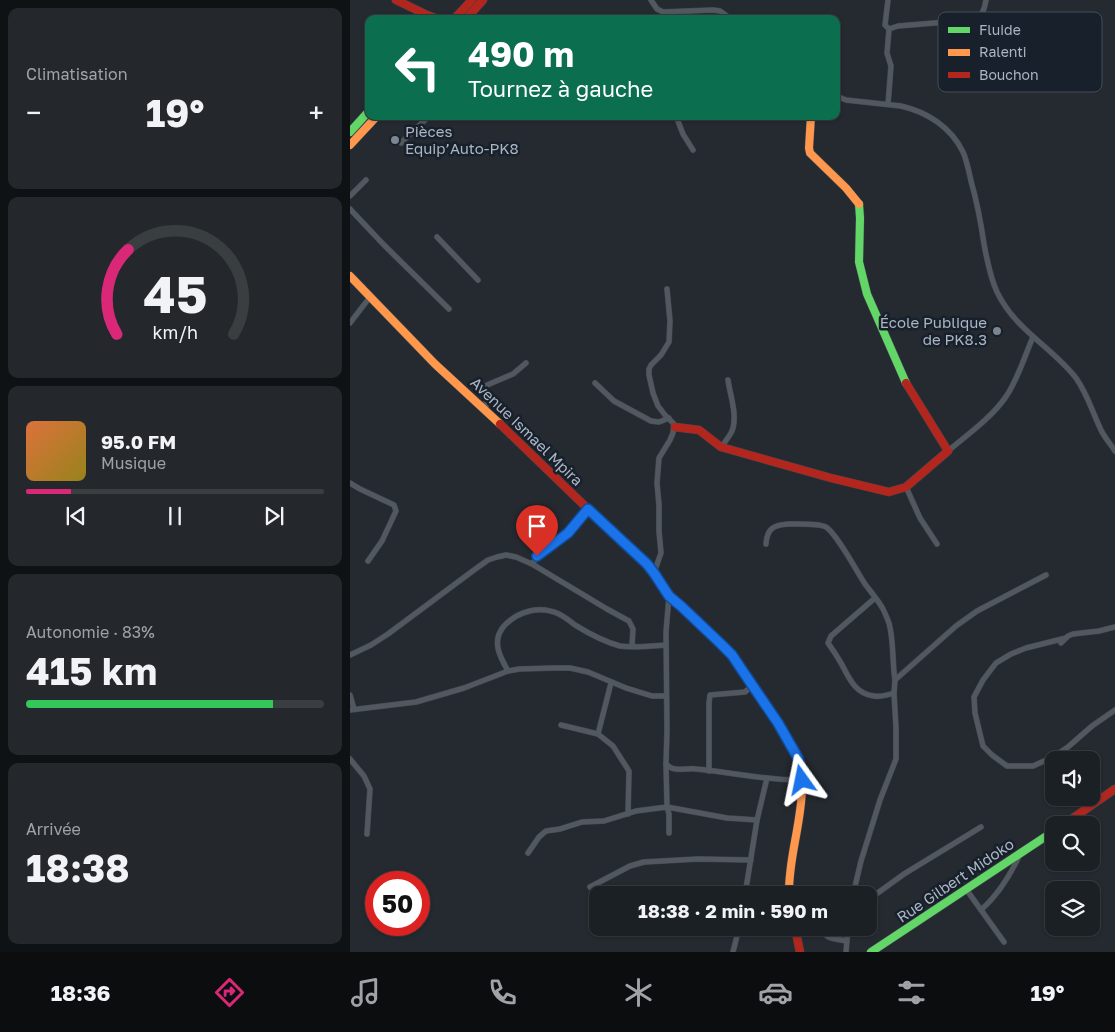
<!DOCTYPE html>
<html lang="fr">
<meta charset="utf-8">
<style>
:root{--surface:#1b2024;--page:#24282c;--text:#f1f3f6;--muted:#a0a3a6;--line:#393e41;--accent:#db2777}
body{margin:0;font-family:"Golos Text",sans-serif;background:var(--page);color:var(--text);height:100vh;display:flex;flex-direction:column;font-size:19px;white-space:nowrap}
*{box-sizing:border-box;margin:0}
p{font-size:16px;color:var(--muted)}
.icon{flex:none;width:28px;height:28px;fill:none;stroke:currentColor;stroke-width:2;stroke-linecap:round;stroke-linejoin:round}
.map{position:relative;flex:1;overflow:hidden}
.details{display:flex;flex-direction:column;gap:8px;padding:8px;background:#0f1214;width:350px}
.details>*{flex:none}
.hud{position:absolute;left:15px;top:15px;width:475px;height:105px;border-radius:10px;box-shadow:0 1px 4px #0004,0 0 0 1px var(--line);background:#0b6e4f;color:#fff;overflow:hidden}
.fabs{position:absolute;left:695px;top:751px;display:grid;gap:10px}
.fabs a{display:grid;place-items:center;width:55px;height:55px;border-radius:10px;background:var(--surface);box-shadow:0 1px 4px #0004,0 0 0 1px var(--line);font-size:25px}
.speed{position:absolute;left:15px;top:871px;display:flex;gap:10px;font-size:25px;font-weight:700;text-align:center}
.speed>*{display:grid;place-content:center;width:65px;height:65px;border-radius:50%;background:var(--surface);box-shadow:0 1px 4px #0004,0 0 0 1px var(--line);line-height:1}
.speed .limit{border:8px solid #d22;background:#fff;color:#111}
.pin{position:absolute;display:grid;place-items:center;width:42px;height:42px;color:#fff;margin:-51px -21px;border-radius:50% 50% 50% 0;rotate:-45deg;box-shadow:0 0 5px #0007}
.pin .icon{rotate:45deg}
.me{position:absolute;width:55px;margin:-28px;rotate:348deg;stroke-linejoin:round;filter:drop-shadow(0 0 4px #0008)}
.turn{display:flex;align-items:center;gap:18px;height:105px;padding:0 20px;font-size:22px}
.turn .icon{width:65px;height:65px;stroke-width:2.5}
.turn b{display:block;font-size:35px;line-height:42px}
.big{font-size:38px;font-weight:700;line-height:1.1}
.details .tile{flex:1;display:flex;flex-direction:column;justify-content:center;gap:8px;min-width:0;padding:0 18px;border-radius:10px;background:var(--page)}
.details .dial{align-items:center;gap:0}
.dial svg{height:130px;overflow:visible;fill:none;stroke:var(--line);stroke-width:7;stroke-linecap:round;text-anchor:middle}
.dial text{fill:var(--text);stroke:none}
.song{display:flex;align-items:center;gap:15px}
.cover{width:60px;height:60px;border-radius:8px;background:linear-gradient(135deg,hsl(20 70% 55%),hsl(50 70% 35%))}
.played{height:5px;border-radius:2px;background:linear-gradient(90deg,var(--accent) 15%,var(--line) 15%)}
.keys{display:flex;justify-content:space-around;direction:ltr}
.heat{display:flex;justify-content:space-between;align-items:center;font-size:28px;direction:ltr}
.charge{height:8px;border-radius:4px;background:linear-gradient(90deg,#34c759 83%,var(--line) 0)}
.trip{position:absolute;left:239px;top:886px;width:288px;height:50px;border-radius:10px;background:var(--surface);box-shadow:0 1px 4px #0004,0 0 0 1px var(--line);font-weight:700;line-height:50px;text-align:center}
.dock{display:flex;height:80px;justify-content:space-around;align-items:center;background:#0b0d0e;color:var(--muted)}
.dock .icon{width:35px;height:35px}
.dock .active{color:var(--accent)}
.dock b{font-size:22px;color:var(--text)}
main{display:flex;flex:1;min-height:0}
.map>svg:first-child{display:block}
.lines{fill:none;stroke-linecap:round;stroke-linejoin:round}
.street-casing{stroke:#41464d;stroke-width:6}
.fast-casing{stroke:#41464d;stroke-width:9}
.slow-casing{stroke:#41464d;stroke-width:9}
.jam-casing{stroke:#41464d;stroke-width:9}
.street{stroke:#525860;stroke-width:5}
.fast{stroke:#63d668;stroke-width:8}
.slow{stroke:#ff974d;stroke-width:8}
.jam{stroke:#b3261e;stroke-width:8}
.route-casing{stroke:#114b97;stroke-width:12}
.route{stroke:#1a73e8;stroke-width:9}
.poi-dot{fill:#7c8590;stroke:#17202b;stroke-width:2}
.labels{text-anchor:middle;dominant-baseline:central;stroke-width:5;stroke-linejoin:round;paint-order:stroke}
.poi-label{font-size:15px;fill:#abb6c4;stroke:#17202b;text-anchor:start}
.street-label{font-size:15px;fill:#abb6c4;stroke:#17202b}
.key{fill:#17202b;stroke:#434d59;stroke-width:1}
.key-label{font-size:14px;fill:#abb6c4}
</style>
<main>
<section class="details">
<div class="tile"><p>Climatisation</p>
<div class="heat"><a>−</a><b class="big">19°</b><a>+</a></div>
</div>
<div class="tile dial"><svg viewBox="0 0 100 80">
<path d="M14 69A42 42 0 1 1 86 69"/>
<path d="M14 69A42 42 0 0 1 21 17" stroke="#db2777"/>
<text x="50" y="56" font-size="32" font-weight="700">45</text>
<text x="50" y="72" font-size="11">km/h</text>
</svg></div>
<div class="tile">
<div class="song"><i class="cover"></i><div><b>95.0 FM</b><p>Musique</p></div></div>
<div class="played"></div>
<div class="keys"><svg class="icon" aria-label="previous" viewBox="0 0 24 24"><path d="M18 5L8 12l10 7zM5 5v14"/></svg><svg class="icon" aria-label="pause" viewBox="0 0 24 24"><path d="M8 5v14M16 5v14"/></svg><svg class="icon" aria-label="next" viewBox="0 0 24 24"><path d="M6 5l10 7-10 7zM19 5v14"/></svg></div>
</div>
<div class="tile"><p>Autonomie · 83%</p><b class="big">415 km</b><div class="charge"></div></div>
<div class="tile"><p>Arrivée</p><b class="big">18:38</b></div>
</section>
<div class="map">
<svg width="765" height="952" viewBox="0 0 765 952">
<rect width="100%" height="100%" fill="#242a30"/>
<g class="lines">
<defs>
<g id="street">
<polyline points="301,0 307,9 313,12 363,10 370,11 381,19"/>
<path d="M538,0L535,25L539,29L548,26L621,20C632,16 634,12 636,0"/>
<path d="M486,96L496,100L551,106C577,112 601,127 613,152C617,161 619,172 621,181C627,202 631,223 634,244C637,260 640,277 647,292C666,331 701,346 726,378C738,395 743,414 752,432C756,439 761,445 765,451"/>
<polyline points="538,104 541,66 537,53 539,29"/>
<polyline points="326,116 333,134 343,150"/>
<polyline points="51,143 79,116"/>
<polyline points="0,196 16,180"/>
<polyline points="0,209 33,244 99,309"/>
<polyline points="87,237 128,280"/>
<polyline points="0,323 20,297"/>
<polyline points="245,383 264,401 301,421 309,422 319,418"/>
<polyline points="136,410 136,387 137,385 163,374 176,363"/>
<path d="M371,447C375,442 379,437 382,431C388,416 380,395 378,380"/>
<path d="M598,451C617,435 641,418 655,398C667,382 675,355 683,337"/>
<polyline points="0,483 10,489 44,505 46,511 32,541 18,561"/>
<polyline points="556,487 570,518 587,544"/>
<path d="M416,544C417,529 423,525 438,524C447,524 469,523 476,527C487,534 507,572 515,584C521,592 528,600 533,609C535,613 537,618 539,623C544,641 542,661 545,680"/>
<path d="M182,564C190,552 197,549 209,541C220,533 231,521 238,509"/>
<polyline points="304,573 311,553 309,531 309,505 307,483 309,458 320,440 323,433 324,424 315,415 308,406 303,393 299,375 299,369 301,365 311,355 319,342 320,321 317,289"/>
<path d="M525,598L481,636L478,643C483,650 487,656 491,663C499,678 505,694 524,696C530,697 538,695 544,693"/>
<polyline points="716,638 676,648 661,654 646,663 633,680 624,697 625,713 633,746 642,755 657,766 683,766 703,757 718,747 742,726 765,710"/>
<polyline points="711,643 718,636 723,634 749,631 765,627"/>
<polyline points="0,655 21,645 38,634 124,570 138,560 147,557 156,555 166,557 182,564 257,609 279,621 283,629 282,646"/>
<path d="M158,671C150,657 141,641 154,626C168,611 190,605 209,614C215,617 220,621 225,625C238,633 255,642 270,646C283,648 302,646 316,645"/>
<polyline points="0,695 4,709"/>
<polyline points="0,710 66,702 114,688 158,671 169,669 204,668 220,668 238,672 276,688 302,696 316,696"/>
<polyline points="211,725 248,734 263,746 279,771 278,814"/>
<polyline points="248,734 261,683"/>
<polyline points="0,759 14,776 20,789 17,834"/>
<path d="M316,764C319,767 322,769 326,769C333,770 339,768 346,769C381,772 417,781 452,780"/>
<polyline points="359,771 359,703 360,695 395,692 403,685"/>
<polyline points="319,833 319,814 317,807 377,818 407,820"/>
<polyline points="178,853 189,837 196,831 210,829 232,822 254,821 286,811 317,807 316,764 317,730 316,632 319,596"/>
<polyline points="240,887 280,866 294,862 348,859 401,860"/>
<polyline points="616,889 654,942"/>
<polyline points="395,895 407,820 417,778"/>
<polyline points="503,895 511,861 521,829 530,800 546,759 546,728 544,693 545,680 606,626 627,611 696,575"/>
<polyline points="518,900 554,874 631,827"/>
<path d="M631,910C649,894 660,876 670,854"/>
<path d="M470,928C477,940 483,938 496,941"/>
<polyline points="383,952 389,928"/>
<polyline points="496,952 498,928"/>
</g>
<g id="fast">
<polyline points="0,132 19,111"/>
<polyline points="509,204 510,218 509,262 517,294 556,383"/>
<polyline points="309,581 320,597 343,616 377,650 398,677 431,727 443,749 451,767 452,786"/>
<polyline points="521,952 704,831"/>
</g>
<g id="slow">
<polyline points="461,116 459,148 460,153 496,188 509,204"/>
<polyline points="0,145 27,116"/>
<polyline points="0,276 85,364 150,424"/>
<path d="M439,895C438,858 452,823 452,786"/>
</g>
<g id="jam">
<polyline points="46,0 77,15 88,19"/>
<polyline points="104,19 122,0"/>
<polyline points="116,19 133,0"/>
<polyline points="150,424 238,509 297,564 309,581"/>
<polyline points="325,427 349,430 371,447 481,478 539,492 556,487 598,451 556,383"/>
<polyline points="713,825 765,789"/>
<polyline points="445,928 450,952"/>
</g>
</defs>
<use href="#street" class="street-casing"/>
<use href="#fast" class="fast-casing"/>
<use href="#slow" class="slow-casing"/>
<use href="#jam" class="jam-casing"/>
<use href="#street" class="street"/>
<use href="#fast" class="fast"/>
<use href="#slow" class="slow"/>
<use href="#jam" class="jam"/>
</g>
<g class="lines">
<defs>
<polyline id="route" points="187,556 218,533 238,509 297,564 304,573 319,596 332,607 371,644 382,655 392,670 428,723 448,758 451,769 452,780"/>
</defs>
<use href="#route" class="route-casing"/>
<use href="#route" class="route"/>
</g>
<g class="poi-dot">
<circle cx="45" cy="140" r="5"/>
<circle cx="647" cy="331" r="5"/>
</g>
<g class="labels">
<g class="poi-label">
<text x="55" y="131">Pièces<tspan x="55" dy="17">Equip’Auto-PK8</tspan></text>
<text x="637" y="322" text-anchor="end">École Publique<tspan x="637" dy="17">de PK8.3</tspan></text>
</g>
<g class="street-label">
<text transform="translate(177 431) rotate(44)">Avenue Ismael Mpira</text>
<text transform="translate(605 880) rotate(-34)">Rue Gilbert Midoko</text>
</g>
</g>
<rect x="588" y="12" width="164" height="80" rx="8" class="key"/>
<rect x="598" y="27" width="22" height="6" fill="#63d668"/>
<rect x="598" y="49" width="22" height="7" fill="#ff974d"/>
<rect x="598" y="72" width="22" height="6" fill="#b3261e"/>
<g class="key-label">
<text x="629" y="35">Fluide</text>
<text x="629" y="57">Ralenti</text>
<text x="629" y="80">Bouchon</text>
</g>
</svg>
<div class="fabs">
<a><svg class="icon" aria-label="sound" viewBox="0 0 24 24"><path d="M4 9h4l5-4v14l-5-4H4zM17 9q2 3 0 6"/></svg></a>
<a><svg class="icon" aria-label="search" viewBox="0 0 24 24"><circle cx="10" cy="10" r="6"/><path d="M15 15l6 6"/></svg></a>
<a><svg class="icon" aria-label="layers" viewBox="0 0 24 24"><path d="M12 4l9 5-9 5-9-5zM3 14l9 5 9-5"/></svg></a>
</div>
<div class="speed"><div class="limit">50</div></div>
<div class="pin" style="left:187px;top:556px;background:#d93025"><svg class="icon" aria-label="arrive" viewBox="0 0 24 24"><path d="M6 21V4h12l-3 4 3 4H6"/></svg></div>
<svg class="me" style="left:452px;top:780px" viewBox="-20 -20 40 40"><path d="M0-17L14 15 0 8-14 15z" fill="#1a73e8" stroke="#fff" stroke-width="4"/></svg>
<div class="trip">18:38 · 2 min · 590 m</div>
<div class="hud">
<div class="turn"><svg class="icon" aria-label="left" viewBox="0 0 24 24"><path d="M17 20v-9H6M10 6l-5 5 5 5"/></svg><div><b>490 m</b>Tournez à gauche</div></div>
</div>
</div>
</main>
<nav class="dock">
<b>18:36</b>
<svg class="icon active" aria-label="directions" viewBox="0 0 24 24"><path d="M12 3l9 9-9 9-9-9zM9 14v-3h6M13 9l2 2-2 2"/></svg>
<svg class="icon" aria-label="music" viewBox="0 0 24 24"><path d="M9 18V5l10-2v13"/><circle cx="6" cy="18" r="3"/><circle cx="16" cy="16" r="3"/></svg>
<svg class="icon" aria-label="phone" viewBox="0 0 24 24"><path d="M5 4h4l2 5-3 2q2 4 5 5l2-3 5 2v4C11 20 4 13 5 4z"/></svg>
<svg class="icon" aria-label="climate" viewBox="0 0 24 24"><path d="M12 3v18M4 7l16 10M4 17L20 7"/></svg>
<svg class="icon" aria-label="car" viewBox="0 0 24 24"><path d="M5 17H2v-5l4-1 3-4h7l3 4 3 1v5h-3M9 17h6M6 11h13"/><circle cx="7" cy="17" r="2"/><circle cx="17" cy="17" r="2"/></svg>
<svg class="icon" aria-label="filters" viewBox="0 0 24 24"><path d="M4 7h16M4 17h16"/><circle cx="9" cy="7" r="2"/><circle cx="15" cy="17" r="2"/></svg>
<b>19°</b>
</nav>
